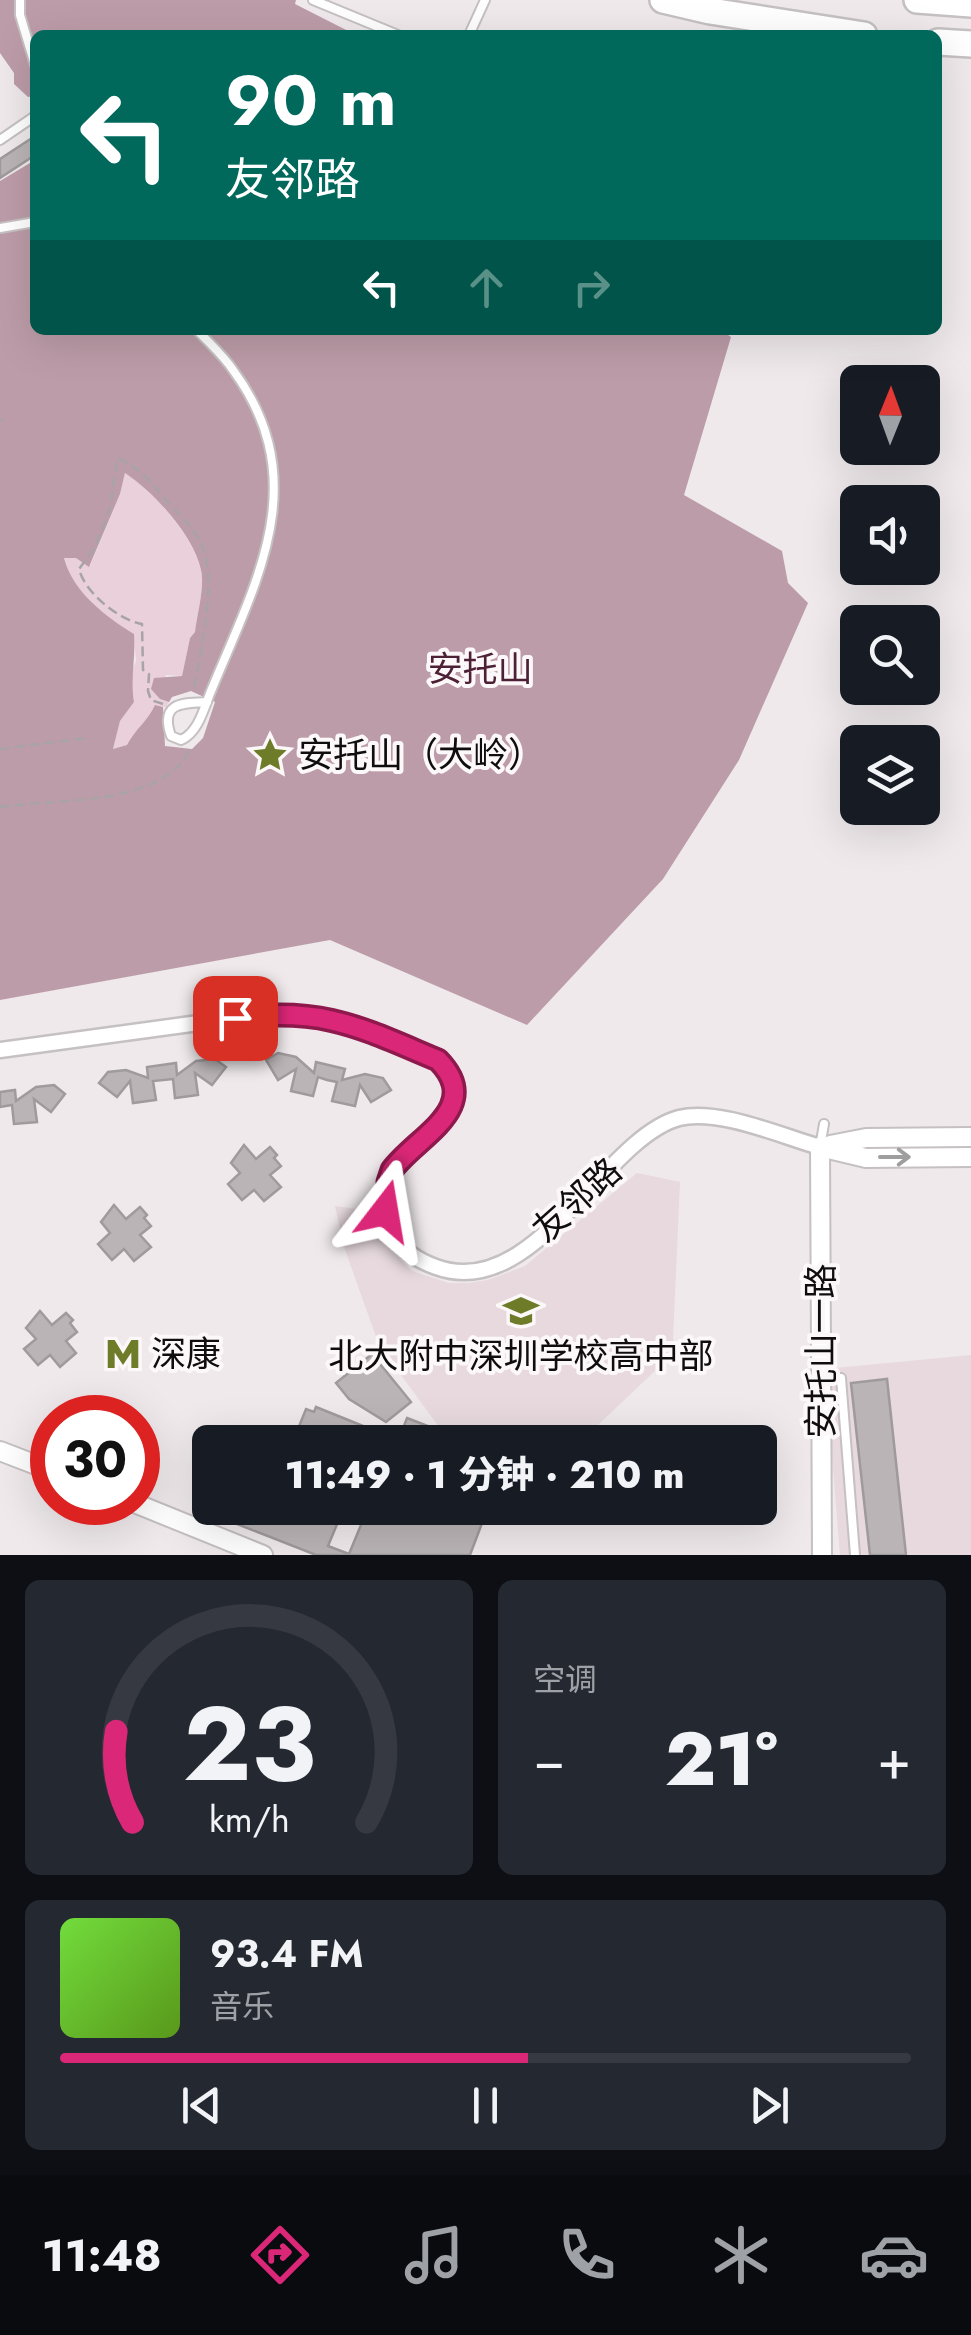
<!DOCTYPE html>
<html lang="zh">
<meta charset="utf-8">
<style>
:root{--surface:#171b24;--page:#242831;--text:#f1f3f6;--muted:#9ea1a6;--line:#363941;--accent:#db2777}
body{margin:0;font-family:Jost,"Noto Sans SC",sans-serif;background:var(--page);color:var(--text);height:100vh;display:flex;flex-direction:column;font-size:38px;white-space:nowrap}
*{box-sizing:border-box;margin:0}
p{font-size:32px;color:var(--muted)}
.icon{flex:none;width:55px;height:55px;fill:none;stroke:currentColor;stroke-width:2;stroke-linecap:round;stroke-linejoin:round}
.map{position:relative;height:1555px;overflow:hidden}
.drawer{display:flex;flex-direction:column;gap:25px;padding:25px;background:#0d0f14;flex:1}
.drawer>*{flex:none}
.hud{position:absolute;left:30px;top:30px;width:912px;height:305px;border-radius:15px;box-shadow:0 10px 40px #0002;background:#00695c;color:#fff;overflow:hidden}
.needle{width:65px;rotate:1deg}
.buttons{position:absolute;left:840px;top:365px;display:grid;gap:20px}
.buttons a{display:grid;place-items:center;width:100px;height:100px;border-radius:15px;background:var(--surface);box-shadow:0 10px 40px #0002;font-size:50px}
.speed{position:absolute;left:30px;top:1395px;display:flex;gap:20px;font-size:50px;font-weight:700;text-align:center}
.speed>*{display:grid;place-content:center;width:130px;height:130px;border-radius:50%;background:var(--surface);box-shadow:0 10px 40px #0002;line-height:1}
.speed .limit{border:15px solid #d22;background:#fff;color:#111}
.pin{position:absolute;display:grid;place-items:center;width:85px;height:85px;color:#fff;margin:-42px;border-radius:20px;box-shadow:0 5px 15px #0006}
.me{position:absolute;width:110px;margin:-55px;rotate:14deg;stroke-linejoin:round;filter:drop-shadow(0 0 8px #0008)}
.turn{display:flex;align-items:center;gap:35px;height:210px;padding:0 30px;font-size:45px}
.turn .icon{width:130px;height:130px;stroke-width:2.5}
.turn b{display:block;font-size:70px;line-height:85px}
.lanes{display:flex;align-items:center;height:95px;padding:0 30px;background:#0003;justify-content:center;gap:50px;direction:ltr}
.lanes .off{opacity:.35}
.big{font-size:75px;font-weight:800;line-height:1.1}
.drawer .card{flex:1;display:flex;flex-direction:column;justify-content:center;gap:15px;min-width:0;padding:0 35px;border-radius:15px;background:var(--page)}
.drawer .dial{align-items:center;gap:0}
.dial svg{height:260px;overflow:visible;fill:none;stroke:var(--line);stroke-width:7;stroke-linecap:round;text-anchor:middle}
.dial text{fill:var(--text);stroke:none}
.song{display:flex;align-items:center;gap:30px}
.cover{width:120px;height:120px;border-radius:15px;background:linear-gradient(135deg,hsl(100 70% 55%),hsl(90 70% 35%))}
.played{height:10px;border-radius:5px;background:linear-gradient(90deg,var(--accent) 55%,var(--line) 55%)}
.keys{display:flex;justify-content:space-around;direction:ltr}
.heat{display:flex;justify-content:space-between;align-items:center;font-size:55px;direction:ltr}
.drawer .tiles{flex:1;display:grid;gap:25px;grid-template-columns:1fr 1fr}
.card:last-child{grid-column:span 2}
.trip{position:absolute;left:192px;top:1425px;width:585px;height:100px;border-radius:15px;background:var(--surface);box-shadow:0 10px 40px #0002;font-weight:800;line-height:100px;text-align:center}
.tabs{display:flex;height:160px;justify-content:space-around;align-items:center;background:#090b0e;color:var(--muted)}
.tabs .icon{width:70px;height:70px}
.tabs .on{color:var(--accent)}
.tabs b{font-size:45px;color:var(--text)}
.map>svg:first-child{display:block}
.built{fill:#e7d9de}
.green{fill:#ead0da}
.forest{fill:#bc9ca8;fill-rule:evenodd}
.building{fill:#bab4b6;stroke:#9f9a9b;stroke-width:2.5}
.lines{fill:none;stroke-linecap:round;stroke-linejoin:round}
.service-casing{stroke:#c5c0c1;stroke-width:12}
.minor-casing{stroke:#c5c0c1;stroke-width:19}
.tertiary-casing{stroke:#c5c0c1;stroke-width:22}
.trunk-casing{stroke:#c5c0c1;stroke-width:30}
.path{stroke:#a8a4a5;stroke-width:2.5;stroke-dasharray:10 5;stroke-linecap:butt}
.service{stroke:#fff;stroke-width:8}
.minor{stroke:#fff;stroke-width:14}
.tertiary{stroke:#fff;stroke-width:18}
.trunk{stroke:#fff;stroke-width:25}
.oneway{stroke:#9f9e9e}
.route-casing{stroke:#8e194d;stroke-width:25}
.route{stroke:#db2777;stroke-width:18}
.labels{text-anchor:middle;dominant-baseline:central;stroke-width:8;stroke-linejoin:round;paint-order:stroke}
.park-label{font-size:35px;fill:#4d2035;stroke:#fcf7f9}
.poi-label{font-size:35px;fill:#0f0d0d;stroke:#fcf7f9;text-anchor:start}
.street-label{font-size:35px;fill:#0f0d0d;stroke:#fcf7f9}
</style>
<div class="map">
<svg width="971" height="1555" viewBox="0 0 971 1555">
<rect width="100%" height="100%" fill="#efe9eb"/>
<g class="built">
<polygon points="637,1173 680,1182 673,1339 678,1349 580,1442 450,1442 379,1345 343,1244 335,1206 373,1211 386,1245 412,1271 449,1283 468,1283 488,1280 525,1266"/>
<polygon points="971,1355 971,1555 840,1555 825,1369"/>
</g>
<path class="green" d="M125,473C154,492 193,536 201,570C205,587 197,614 195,632L190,638L182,676L166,675L160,699L169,702L166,707L155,706C147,722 135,729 127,746L113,749L120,721L134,702L130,678L136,661L134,634C104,615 73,592 64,558H76L90,566L120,494Z"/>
<g class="forest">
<polygon points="0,0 296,0 295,4 356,35 35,35 35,96 28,97 14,84 14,73 0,53"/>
<path d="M35,160V330H721L731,337L684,495L782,551L788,583L808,603L739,760L663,879L527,1025L330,940L0,1000V181ZM125,473C154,492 194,536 201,570C205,587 197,614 195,632L190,638L182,676L154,678L151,689L160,699L169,702L172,697L191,691L215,702L203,738L192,749L165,746L163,707L155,705C147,722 135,729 127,745L113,749L120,721L134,702C130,678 136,658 134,634C105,616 73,592 64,558H76L89,567L120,494Z"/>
</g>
<g class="building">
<polygon points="35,136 35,155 0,178 0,159"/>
<polygon points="278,1053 296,1057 314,1073 316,1062 345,1069 342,1080 365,1074 383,1078 391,1090 371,1102 360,1085 355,1106 332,1101 337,1082 327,1080 318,1077 313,1096 291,1091 296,1069 278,1080 266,1060"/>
<polygon points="215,1059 226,1067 212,1085 195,1073 198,1095 175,1098 173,1079 153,1081 156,1100 133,1103 130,1081 117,1097 99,1083 108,1072 126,1070 148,1078 147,1067 176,1063 177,1075 196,1061"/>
<polygon points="54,1085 65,1094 51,1112 34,1099 37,1122 14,1124 12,1105 0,1107 0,1092 15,1090 16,1101 36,1087"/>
<polygon points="244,1145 256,1159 270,1147 277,1155 274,1158 281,1166 270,1175 281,1187 264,1201 254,1190 242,1200 228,1184 240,1173 231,1163"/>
<polygon points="114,1205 126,1219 140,1207 147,1215 144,1218 151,1226 140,1235 151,1247 134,1261 124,1249 112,1260 98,1244 110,1233 101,1222"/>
<polygon points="40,1311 52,1325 66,1313 73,1320 70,1323 77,1332 66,1341 76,1353 60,1367 50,1355 38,1365 24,1349 36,1339 26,1328"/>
<polygon points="372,1354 411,1402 386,1422 349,1399 336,1383"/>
<polygon points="887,1379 906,1555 870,1555 851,1383"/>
<polygon points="316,1407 373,1430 368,1442 358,1438 357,1442 282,1442 287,1430 296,1434 306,1409 314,1412"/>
<polygon points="407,1418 438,1430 433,1442 405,1442 409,1435 402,1431"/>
<polygon points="196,1508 315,1508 340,1517 328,1546 349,1554 368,1508 479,1508 487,1510 470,1555 316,1555"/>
</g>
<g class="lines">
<defs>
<g id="service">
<polyline points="20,0 20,15 35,65"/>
<polyline points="313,0 398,35"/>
<polyline points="469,35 485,0"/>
<polyline points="0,140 35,116"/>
<polyline points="0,228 35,222"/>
<path d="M197,330C209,343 223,355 233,370C316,483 254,585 209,696C203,712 197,733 181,740L171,736C159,702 183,703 207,702"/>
<polyline points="820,1147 824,1124"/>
<polyline points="841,1378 855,1555"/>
</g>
<path id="minor" d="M0,1050L235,1018L296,1014L351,1023L438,1060C485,1108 417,1136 393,1170C383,1192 382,1216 394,1236C404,1252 419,1261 436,1267C534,1303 604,1138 679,1118C718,1108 781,1136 820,1147"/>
<g id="tertiary">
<polyline points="830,1145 866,1138 971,1137"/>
<polyline points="820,1147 822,1555"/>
<polyline points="820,1147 866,1158 971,1157"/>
<polyline points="0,1451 52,1471"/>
<polyline points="132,1502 263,1555"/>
</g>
<g id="trunk">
<polyline points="663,0 710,11 864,35"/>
<polyline points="917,0 971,4"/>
<polyline points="938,42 971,44"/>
</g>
</defs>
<use href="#service" class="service-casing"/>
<use href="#minor" class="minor-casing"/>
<use href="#tertiary" class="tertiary-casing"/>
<use href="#trunk" class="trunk-casing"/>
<g class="path">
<polyline points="0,421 3,420"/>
<path d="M163,704L151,700L148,691L149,674L143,670L142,624C119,620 85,593 79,569L93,550L104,525L111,503L117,458C137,465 152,483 165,499C178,514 197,529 203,549C217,587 200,650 194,690"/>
<polyline points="0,749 87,738"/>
<path d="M0,807C50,799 169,807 190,747"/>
</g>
<use href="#service" class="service"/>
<use href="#minor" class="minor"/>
<use href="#tertiary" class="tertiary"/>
<use href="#trunk" class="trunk"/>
</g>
<defs><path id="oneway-shaft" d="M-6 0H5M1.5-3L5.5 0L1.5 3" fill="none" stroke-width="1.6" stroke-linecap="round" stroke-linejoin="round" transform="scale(2.5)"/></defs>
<use class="oneway" href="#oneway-shaft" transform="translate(895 1157)"/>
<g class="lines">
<defs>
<path id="route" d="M235,1018C324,1007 359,1027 438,1060C485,1108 417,1136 392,1170L388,1182L385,1211"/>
</defs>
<use href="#route" class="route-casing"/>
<use href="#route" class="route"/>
</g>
<defs>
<symbol id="sight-bare" viewBox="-9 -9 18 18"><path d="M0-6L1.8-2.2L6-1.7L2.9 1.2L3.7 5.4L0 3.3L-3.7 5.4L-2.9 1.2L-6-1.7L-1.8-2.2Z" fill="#6e7b28" stroke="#fcf7f9" stroke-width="2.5" paint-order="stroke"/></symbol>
<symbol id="school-bare" viewBox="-9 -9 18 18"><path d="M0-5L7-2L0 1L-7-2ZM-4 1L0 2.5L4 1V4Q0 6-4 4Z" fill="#6e7b28" stroke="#fcf7f9" stroke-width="2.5" paint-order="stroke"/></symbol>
<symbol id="metro-bare" viewBox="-9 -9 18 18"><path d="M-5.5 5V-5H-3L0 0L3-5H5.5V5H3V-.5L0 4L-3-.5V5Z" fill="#6e7b28" stroke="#fcf7f9" stroke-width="2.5" paint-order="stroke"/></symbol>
</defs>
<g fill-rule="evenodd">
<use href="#sight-bare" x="245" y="730" width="50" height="50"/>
<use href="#school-bare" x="496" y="1286" width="50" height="50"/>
<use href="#metro-bare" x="98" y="1329" width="50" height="50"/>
</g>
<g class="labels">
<g class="park-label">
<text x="480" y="669">安托山</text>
</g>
<g class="poi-label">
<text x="298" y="755">安托山（大岭）</text>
<text x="151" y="1354">深康</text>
<text x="521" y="1356" text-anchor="middle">北大附中深圳学校高中部</text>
</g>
<g class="street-label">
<text transform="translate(577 1200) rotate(-42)">友邻路</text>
<text transform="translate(821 1351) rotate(-90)">安托山一路</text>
</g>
</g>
</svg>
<div class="buttons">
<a><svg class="needle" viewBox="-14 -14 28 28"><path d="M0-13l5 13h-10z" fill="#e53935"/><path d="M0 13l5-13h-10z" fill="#9ea1a6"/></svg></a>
<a><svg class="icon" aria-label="sound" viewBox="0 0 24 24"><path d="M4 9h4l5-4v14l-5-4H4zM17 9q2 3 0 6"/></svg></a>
<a><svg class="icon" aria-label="search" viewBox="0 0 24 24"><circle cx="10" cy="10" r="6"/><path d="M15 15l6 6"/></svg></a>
<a><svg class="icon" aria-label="layers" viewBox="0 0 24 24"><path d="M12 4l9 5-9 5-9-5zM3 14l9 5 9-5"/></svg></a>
</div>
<div class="speed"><div class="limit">30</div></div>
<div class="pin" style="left:235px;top:1018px;background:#d93025"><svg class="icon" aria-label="arrive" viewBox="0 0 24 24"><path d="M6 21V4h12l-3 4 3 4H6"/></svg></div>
<svg class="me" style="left:385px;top:1211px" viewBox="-20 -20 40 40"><path d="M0-17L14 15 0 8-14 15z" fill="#db2777" stroke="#fff" stroke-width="4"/></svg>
<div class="trip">11:49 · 1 分钟 · 210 m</div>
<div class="hud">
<div class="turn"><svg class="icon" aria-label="left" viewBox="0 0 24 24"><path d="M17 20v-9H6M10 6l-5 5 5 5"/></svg><div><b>90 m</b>友邻路</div></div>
<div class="lanes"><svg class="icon" aria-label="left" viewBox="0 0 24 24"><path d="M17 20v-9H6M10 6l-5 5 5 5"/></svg><svg class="icon off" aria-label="ahead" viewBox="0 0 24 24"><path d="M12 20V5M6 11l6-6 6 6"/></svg><svg class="icon off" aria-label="right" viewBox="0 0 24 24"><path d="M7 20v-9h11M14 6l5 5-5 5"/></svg></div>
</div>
</div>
<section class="drawer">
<div class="tiles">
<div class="card dial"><svg viewBox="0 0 100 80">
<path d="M14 69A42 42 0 1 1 86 69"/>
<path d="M14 69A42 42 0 0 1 9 41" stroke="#db2777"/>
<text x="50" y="56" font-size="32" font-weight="700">23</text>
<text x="50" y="72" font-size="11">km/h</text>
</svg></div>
<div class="card"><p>空调</p>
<div class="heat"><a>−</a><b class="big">21°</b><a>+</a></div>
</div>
<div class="card">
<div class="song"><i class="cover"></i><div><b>93.4 FM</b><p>音乐</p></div></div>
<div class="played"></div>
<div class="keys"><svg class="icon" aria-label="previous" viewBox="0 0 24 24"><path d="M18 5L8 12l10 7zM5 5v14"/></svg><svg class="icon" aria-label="pause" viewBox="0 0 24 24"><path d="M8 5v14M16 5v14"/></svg><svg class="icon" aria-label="next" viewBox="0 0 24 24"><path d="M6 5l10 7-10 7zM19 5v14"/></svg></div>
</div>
</div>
</section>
<nav class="tabs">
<b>11:48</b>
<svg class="icon on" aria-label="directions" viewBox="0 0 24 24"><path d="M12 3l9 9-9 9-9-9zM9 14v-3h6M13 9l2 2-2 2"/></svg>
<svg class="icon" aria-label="music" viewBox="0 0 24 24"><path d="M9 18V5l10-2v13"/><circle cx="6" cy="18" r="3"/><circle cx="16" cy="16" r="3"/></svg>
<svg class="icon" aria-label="phone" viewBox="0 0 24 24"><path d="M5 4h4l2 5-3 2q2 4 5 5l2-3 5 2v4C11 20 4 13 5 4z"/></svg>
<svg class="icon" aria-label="climate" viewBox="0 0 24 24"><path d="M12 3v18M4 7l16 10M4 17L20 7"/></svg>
<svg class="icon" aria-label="car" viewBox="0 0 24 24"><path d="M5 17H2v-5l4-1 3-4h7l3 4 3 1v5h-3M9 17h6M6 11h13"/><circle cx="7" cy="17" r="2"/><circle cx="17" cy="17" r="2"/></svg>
</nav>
